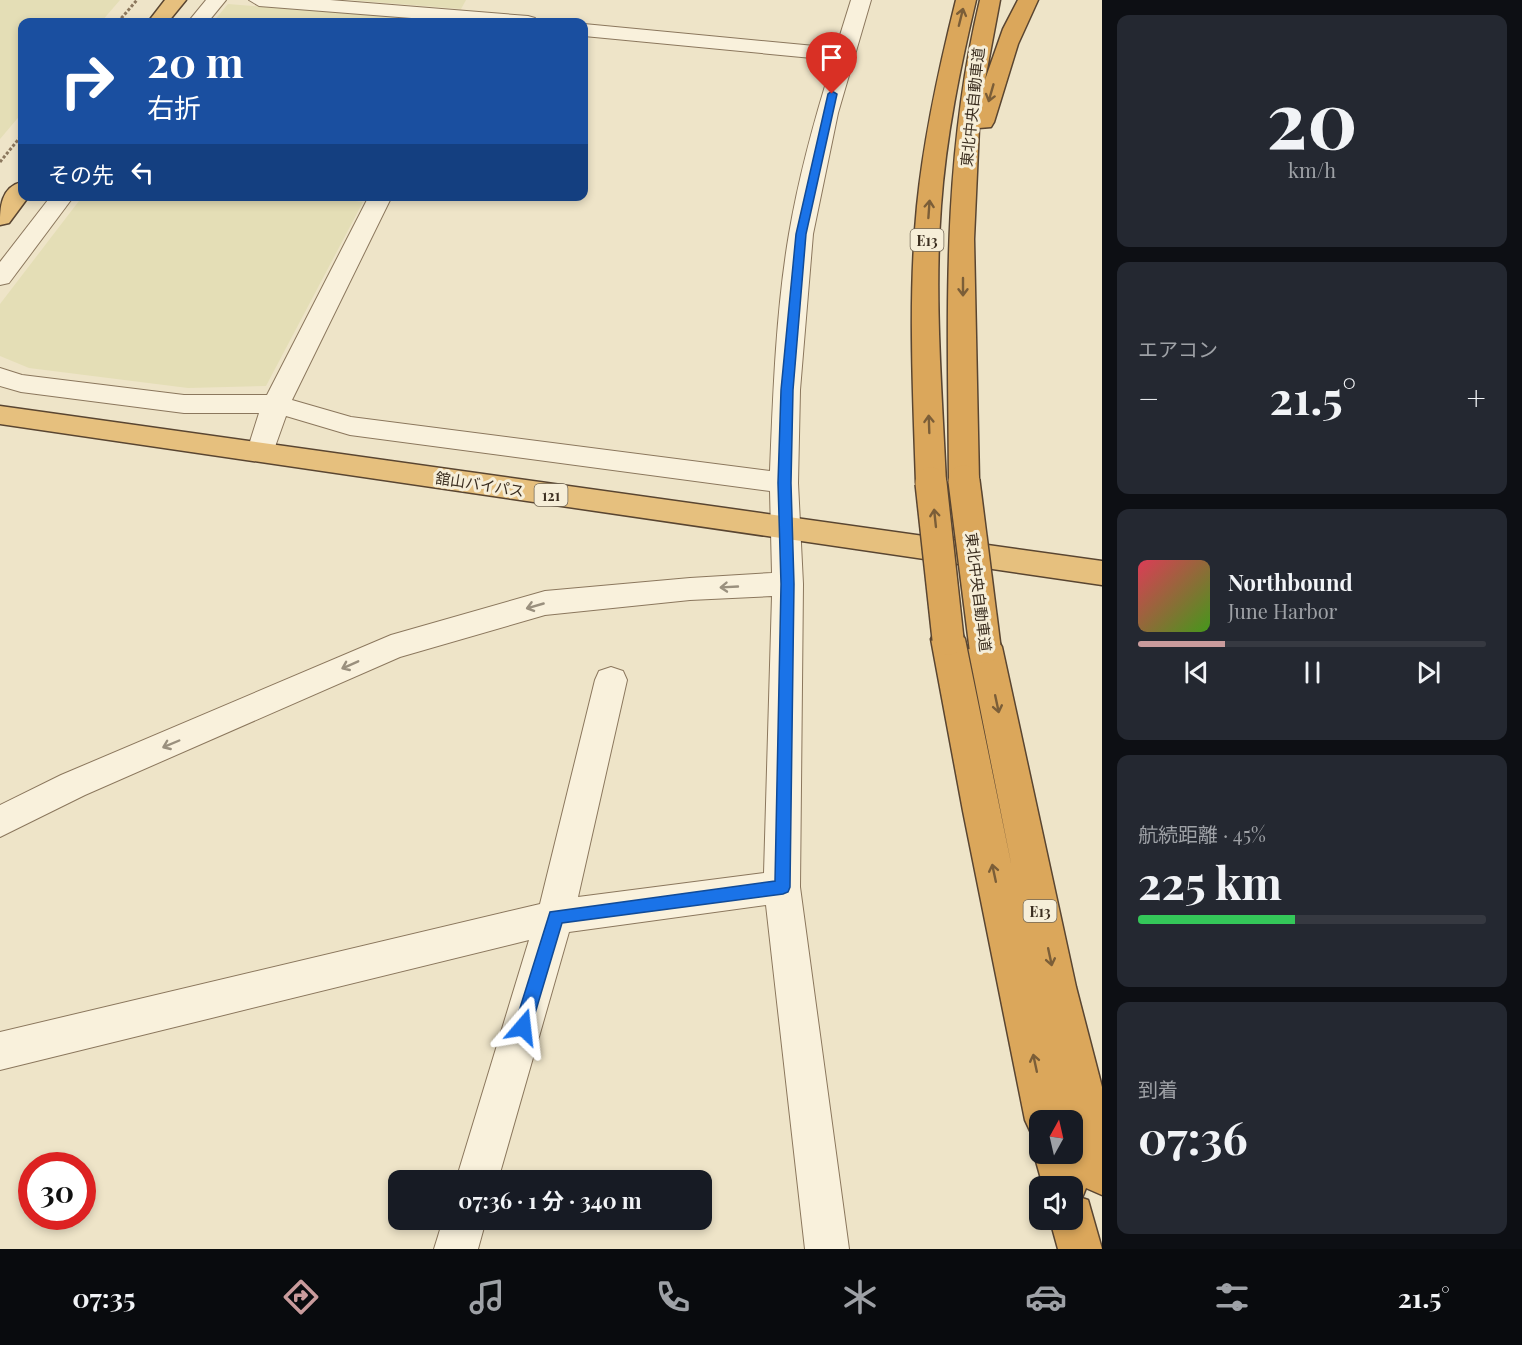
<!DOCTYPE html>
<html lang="ja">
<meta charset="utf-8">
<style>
:root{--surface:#171b24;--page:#242831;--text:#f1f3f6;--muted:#9ea1a6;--line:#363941;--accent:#c99b9c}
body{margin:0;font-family:"Playfair Display","Noto Sans JP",serif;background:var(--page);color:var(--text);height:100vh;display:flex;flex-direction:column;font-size:22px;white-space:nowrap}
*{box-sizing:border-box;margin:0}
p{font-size:20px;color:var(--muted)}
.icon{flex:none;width:33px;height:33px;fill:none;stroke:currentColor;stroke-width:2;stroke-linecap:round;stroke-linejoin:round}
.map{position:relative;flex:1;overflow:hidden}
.side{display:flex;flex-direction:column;gap:15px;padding:15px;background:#0d0f14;width:420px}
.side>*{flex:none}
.top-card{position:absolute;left:18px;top:18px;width:570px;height:183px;border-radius:12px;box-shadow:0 3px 9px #0003;background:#1a4fa0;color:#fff;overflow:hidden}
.needle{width:39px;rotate:8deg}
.buttons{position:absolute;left:1029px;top:1110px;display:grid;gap:12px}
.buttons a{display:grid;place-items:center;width:54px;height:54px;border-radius:12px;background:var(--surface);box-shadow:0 3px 9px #0003;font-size:30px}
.speed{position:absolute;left:18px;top:1152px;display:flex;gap:12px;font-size:30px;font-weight:700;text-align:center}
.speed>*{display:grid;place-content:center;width:78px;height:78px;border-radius:50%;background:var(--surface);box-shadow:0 3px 9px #0003;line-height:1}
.speed .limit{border:9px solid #d22;background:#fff;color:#111}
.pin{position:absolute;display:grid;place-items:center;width:51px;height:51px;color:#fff;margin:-62px -26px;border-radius:50% 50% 50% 0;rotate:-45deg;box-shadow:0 0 6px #0007}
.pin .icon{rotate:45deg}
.me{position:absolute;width:66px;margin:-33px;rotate:17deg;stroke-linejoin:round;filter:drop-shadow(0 0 4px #0008)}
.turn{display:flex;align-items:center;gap:21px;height:126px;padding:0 30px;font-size:27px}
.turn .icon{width:78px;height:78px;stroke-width:2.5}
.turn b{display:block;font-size:42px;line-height:51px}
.then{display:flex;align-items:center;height:57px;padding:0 30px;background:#0003;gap:12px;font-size:22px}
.big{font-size:45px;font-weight:700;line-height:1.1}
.side .card{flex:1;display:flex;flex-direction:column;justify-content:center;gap:9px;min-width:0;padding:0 21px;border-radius:12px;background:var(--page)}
.side .dial{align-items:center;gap:0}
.dial b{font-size:78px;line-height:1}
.song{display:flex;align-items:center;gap:18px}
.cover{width:72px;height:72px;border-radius:9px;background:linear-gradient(135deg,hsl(350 70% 55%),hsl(100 70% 35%))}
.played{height:6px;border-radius:3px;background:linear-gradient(90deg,var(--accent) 25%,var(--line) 25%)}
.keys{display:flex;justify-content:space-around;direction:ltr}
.heat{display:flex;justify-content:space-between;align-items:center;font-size:33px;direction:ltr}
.charge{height:9px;border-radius:4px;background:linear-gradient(90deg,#34c759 45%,var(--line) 0)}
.trip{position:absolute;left:388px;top:1170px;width:324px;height:60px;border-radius:12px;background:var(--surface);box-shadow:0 3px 9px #0003;font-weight:700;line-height:60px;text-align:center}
.dock{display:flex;height:96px;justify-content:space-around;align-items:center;background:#090b0e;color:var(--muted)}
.dock .icon{width:42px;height:42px}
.dock .on{color:var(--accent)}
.dock b{font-size:27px;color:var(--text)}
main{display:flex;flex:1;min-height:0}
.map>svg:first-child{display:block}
.farmland{fill:#e4deb6}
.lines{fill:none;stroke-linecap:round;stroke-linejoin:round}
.minor-casing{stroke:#8b775d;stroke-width:2}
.trunk-casing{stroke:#594531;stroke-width:3}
.motorway-casing{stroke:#594531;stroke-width:3}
.path{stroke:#8b775d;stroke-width:3;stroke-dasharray:3 2;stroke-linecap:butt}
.minor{fill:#f9f1dc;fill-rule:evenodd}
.trunk{fill:#e6c07e;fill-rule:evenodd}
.motorway{fill:#dba75b;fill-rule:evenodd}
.motorway-bridge-casing{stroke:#594531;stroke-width:34;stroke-linecap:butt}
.motorway-bridge{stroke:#dba75b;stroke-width:31}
.oneway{stroke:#7b5e38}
.oneway2{stroke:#9a907e}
.route{fill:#1a73e8;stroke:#114b97;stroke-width:1.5}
.labels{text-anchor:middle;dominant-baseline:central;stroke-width:6;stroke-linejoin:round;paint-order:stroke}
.shield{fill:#f6eed8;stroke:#736857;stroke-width:1.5}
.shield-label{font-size:14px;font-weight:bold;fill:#3b2e20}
.street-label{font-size:15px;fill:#3b2e20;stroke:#f6eed8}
</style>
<main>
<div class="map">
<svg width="1102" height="1249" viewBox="0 0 1102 1249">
<rect width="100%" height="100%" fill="#eee4c8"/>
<g class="farmland">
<polygon points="0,0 120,0 101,22 22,22 22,113 0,139"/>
<polygon points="350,0 466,0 461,9"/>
<polygon points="228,4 457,22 213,22"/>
<polygon points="320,196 363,202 266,386 188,388 29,368 0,356 0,304 82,197"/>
</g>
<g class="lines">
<defs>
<g id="minor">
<polygon points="206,0 226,0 208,22 188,22"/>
<polygon points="249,0 330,0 528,16 535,18 538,22 462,22 259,6"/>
<path d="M851,0H871L838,113L813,234L800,390L798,483L803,584L800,887L849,1249H805L766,905L569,932L498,1180H456L529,940L0,1070V1032L540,904L595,680L599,671L611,667L623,671L627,680L578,897L764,873L772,596L690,600L545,615L400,657L85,795L0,837V805L61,775L391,635L545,591L690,578L772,573L770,491L350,435L286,416L271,458L261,460L251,458L247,451L259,413H184L21,392L0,386V368L22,375L184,395H267L369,196H392L292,400L351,417L770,471C773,394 776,310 789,234C799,175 815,117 833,60L584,36V24L836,48Z"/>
<polygon points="51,196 74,196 9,283 0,285 0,262"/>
<polygon points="443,1220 486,1220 478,1249 434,1249"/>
</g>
<g id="trunk">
<polygon points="165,0 186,0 168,22 148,22"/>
<path d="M22,182V196H29L9,223L0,225C0,207 1,187 22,182Z"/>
<polygon points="0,406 1102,561 1102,585 0,424"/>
</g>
<g id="motorway">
<path d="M956,0H976C960,68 946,136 941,206C934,298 942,391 946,483L942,490L931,493L920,490L916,483C913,391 908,298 917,206C924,136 939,68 956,0Z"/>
<path d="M980,0H1000L985,80L1003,29L1018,0H1038L1018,44L994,122L991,127L979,128L974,239L979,481L975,488L964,491L953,488L949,481C948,316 941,163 980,0Z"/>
<polygon points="948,626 960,630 965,639 1012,868 968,647 973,638 985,634 997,638 1002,647 1076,987 1102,1087 1102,1195 1086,1188 1082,1198 1088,1200 1102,1249 1058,1249 1050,1220 1072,1220 1072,1186 1043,1186 1034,1154 1040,1141 1040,1154 1072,1154 1072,1120 1040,1120 1040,1138 1032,1135 1025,1120 963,811 931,639 936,630"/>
</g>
</defs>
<use href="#minor" class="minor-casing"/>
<use href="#trunk" class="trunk-casing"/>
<use href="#motorway" class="motorway-casing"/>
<g class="path">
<polyline points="118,22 137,0"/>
<polyline points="0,162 22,135"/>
</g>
<use href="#minor" class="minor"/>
<use href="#trunk" class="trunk"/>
<use href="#motorway" class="motorway"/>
<defs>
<g id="motorway-bridge">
<polyline points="964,481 985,647"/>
<polyline points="931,483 948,639"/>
</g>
</defs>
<use href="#motorway-bridge" class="motorway-bridge-casing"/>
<use href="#motorway-bridge" class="motorway-bridge"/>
</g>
<defs><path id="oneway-shaft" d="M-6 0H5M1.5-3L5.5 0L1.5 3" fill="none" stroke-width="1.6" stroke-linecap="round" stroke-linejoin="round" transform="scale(1.5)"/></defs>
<g class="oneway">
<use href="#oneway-shaft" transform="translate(961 17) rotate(-76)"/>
<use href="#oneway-shaft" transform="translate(991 93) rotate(106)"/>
<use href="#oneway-shaft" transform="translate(929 209) rotate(-86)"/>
<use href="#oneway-shaft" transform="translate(963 287) rotate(90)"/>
<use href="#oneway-shaft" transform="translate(929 424) rotate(-92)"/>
<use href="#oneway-shaft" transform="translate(935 518) rotate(-96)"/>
<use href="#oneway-shaft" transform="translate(997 704) rotate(78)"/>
<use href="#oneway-shaft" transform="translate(994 873) rotate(-102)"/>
<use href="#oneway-shaft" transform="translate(1050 957) rotate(78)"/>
<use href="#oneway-shaft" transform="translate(1035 1063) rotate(-102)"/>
</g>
<g class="oneway2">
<use href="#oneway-shaft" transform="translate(729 587) rotate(177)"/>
<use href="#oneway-shaft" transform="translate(535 606) rotate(164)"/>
<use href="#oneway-shaft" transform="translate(350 665) rotate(156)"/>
<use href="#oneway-shaft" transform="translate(171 744) rotate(157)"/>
</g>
<polygon class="route" points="832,91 837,94 806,234 793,390 791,483 794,584 790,887 788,892 783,894 562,923 531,1027 529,1032 523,1035 517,1032 514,1027 550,912 775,881 781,584 778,483 781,390 796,234 828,94"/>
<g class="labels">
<g class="shield">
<rect x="910.5" y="229" width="33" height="22" rx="4.5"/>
<rect x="534.5" y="484" width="33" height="22" rx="4.5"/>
<rect x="1023.5" y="900" width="33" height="22" rx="4.5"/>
</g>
<g class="shield-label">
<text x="927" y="240">E13</text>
<text x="551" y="495">121</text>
<text x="1040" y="911">E13</text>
</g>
<g class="street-label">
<text transform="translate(972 107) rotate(-84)">東北中央自動車道</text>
<text transform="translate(480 484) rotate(9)">舘山バイパス</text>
<text transform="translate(979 592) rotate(83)">東北中央自動車道</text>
</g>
</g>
</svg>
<div class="buttons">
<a><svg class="needle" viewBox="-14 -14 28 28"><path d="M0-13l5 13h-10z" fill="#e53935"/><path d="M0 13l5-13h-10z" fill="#9ea1a6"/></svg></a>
<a><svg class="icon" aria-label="sound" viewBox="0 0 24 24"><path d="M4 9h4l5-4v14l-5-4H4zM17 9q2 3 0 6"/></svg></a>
</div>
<div class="speed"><div class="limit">30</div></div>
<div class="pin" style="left:832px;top:94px;background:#d93025"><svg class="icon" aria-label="arrive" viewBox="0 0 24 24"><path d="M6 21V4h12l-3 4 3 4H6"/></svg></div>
<svg class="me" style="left:523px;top:1027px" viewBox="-20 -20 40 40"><path d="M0-17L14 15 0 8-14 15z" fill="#1a73e8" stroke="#fff" stroke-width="4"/></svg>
<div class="trip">07:36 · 1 分 · 340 m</div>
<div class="top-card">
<div class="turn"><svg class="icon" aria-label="right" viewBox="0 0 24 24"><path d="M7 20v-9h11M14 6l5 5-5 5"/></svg><div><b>20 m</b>右折</div></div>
<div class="then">その先<svg class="icon" aria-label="left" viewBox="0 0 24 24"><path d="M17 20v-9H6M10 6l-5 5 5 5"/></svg></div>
</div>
</div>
<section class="side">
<div class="card dial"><b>20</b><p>km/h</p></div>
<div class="card"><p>エアコン</p>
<div class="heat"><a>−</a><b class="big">21.5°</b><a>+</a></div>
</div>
<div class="card">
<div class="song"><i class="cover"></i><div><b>Northbound</b><p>June Harbor</p></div></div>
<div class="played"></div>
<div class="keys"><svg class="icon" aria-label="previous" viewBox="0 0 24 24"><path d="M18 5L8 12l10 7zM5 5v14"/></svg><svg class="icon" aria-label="pause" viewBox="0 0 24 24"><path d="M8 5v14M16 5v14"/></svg><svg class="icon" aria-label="next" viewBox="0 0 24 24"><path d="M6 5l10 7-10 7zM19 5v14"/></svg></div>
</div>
<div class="card"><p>航続距離 · 45%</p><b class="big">225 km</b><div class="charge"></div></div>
<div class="card"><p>到着</p><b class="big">07:36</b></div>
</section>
</main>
<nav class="dock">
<b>07:35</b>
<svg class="icon on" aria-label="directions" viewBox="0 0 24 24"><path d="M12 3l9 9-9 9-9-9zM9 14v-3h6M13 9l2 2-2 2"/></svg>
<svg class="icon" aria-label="music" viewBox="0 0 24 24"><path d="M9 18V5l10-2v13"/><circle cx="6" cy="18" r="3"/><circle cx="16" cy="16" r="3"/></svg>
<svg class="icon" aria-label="phone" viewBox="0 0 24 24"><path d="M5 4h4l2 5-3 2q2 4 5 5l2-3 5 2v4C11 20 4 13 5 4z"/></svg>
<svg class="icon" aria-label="climate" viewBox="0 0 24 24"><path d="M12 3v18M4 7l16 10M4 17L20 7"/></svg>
<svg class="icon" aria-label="car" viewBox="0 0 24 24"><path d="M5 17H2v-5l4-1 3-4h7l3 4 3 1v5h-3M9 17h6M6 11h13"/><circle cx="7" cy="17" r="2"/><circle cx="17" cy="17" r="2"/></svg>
<svg class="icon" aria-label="filters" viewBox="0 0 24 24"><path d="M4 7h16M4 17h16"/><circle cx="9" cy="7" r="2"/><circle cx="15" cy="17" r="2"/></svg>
<b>21.5°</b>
</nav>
